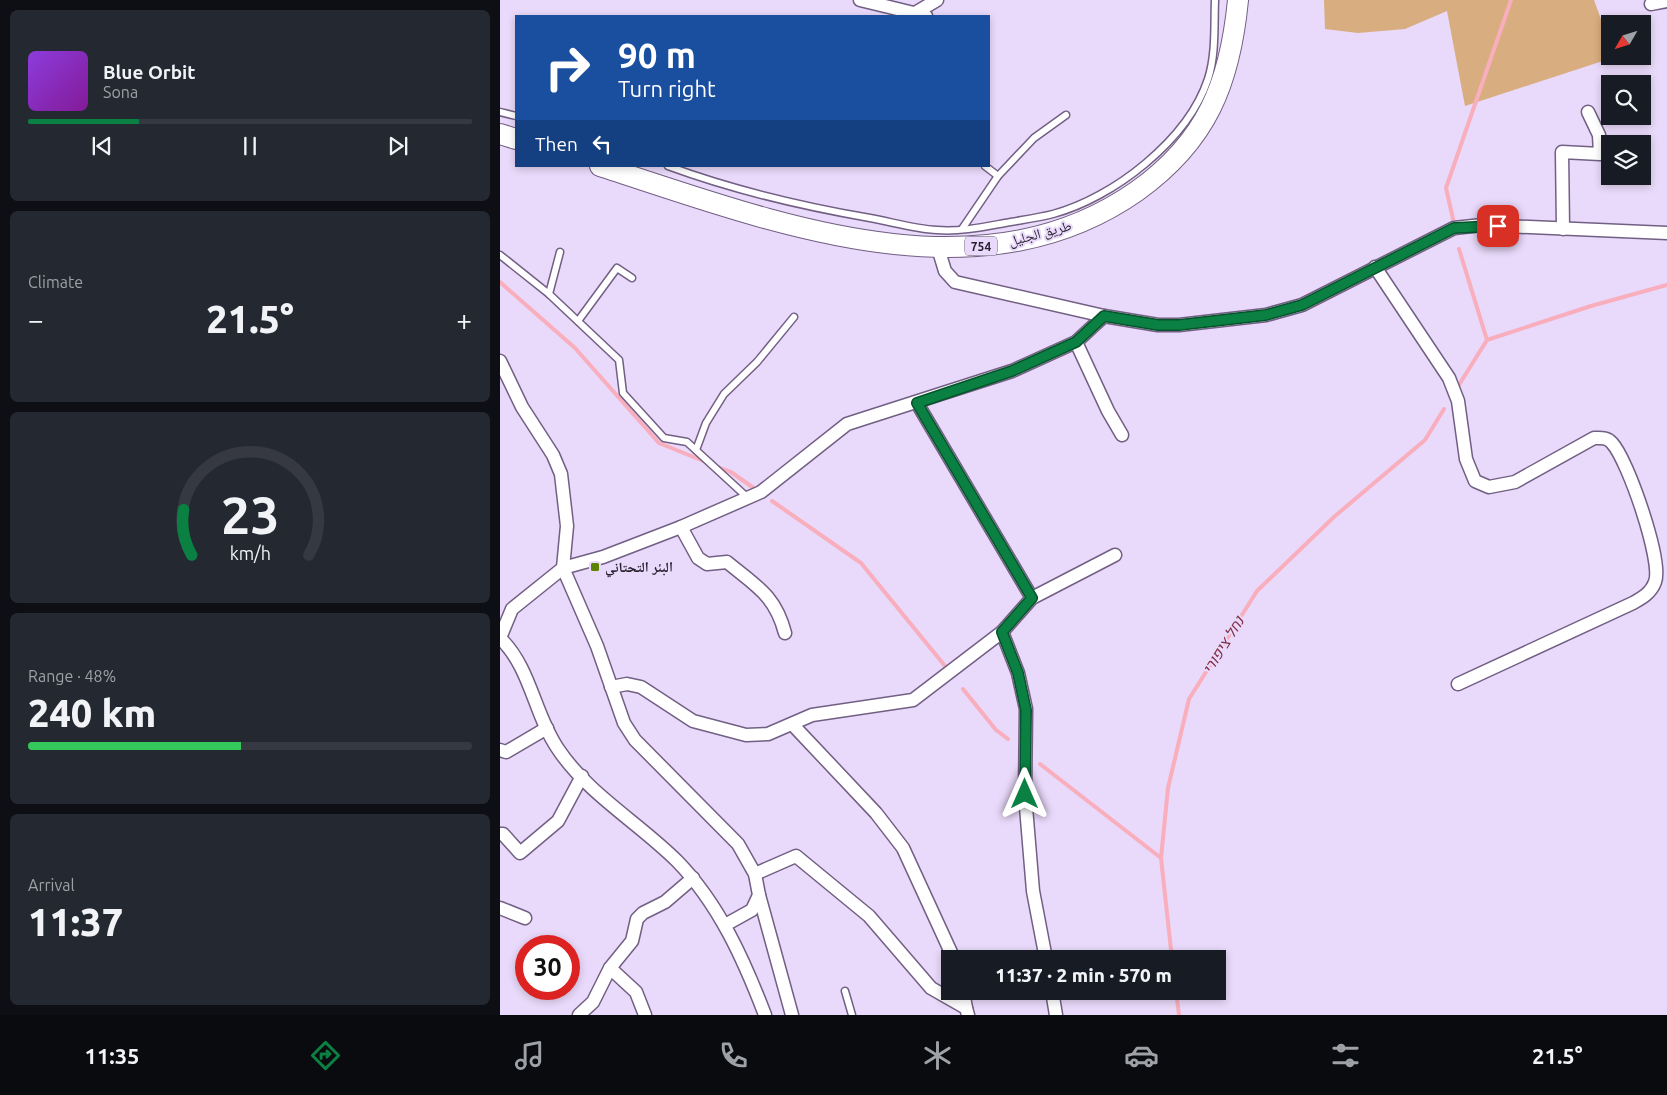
<!DOCTYPE html>
<meta charset="utf-8">
<style>
:root{--surface:#171b24;--page:#242831;--text:#f1f3f6;--muted:#9ea1a6;--line:#363941;--accent:#0b8043}
body{margin:0;font-family:Ubuntu,"Noto Naskh Arabic",Heebo,sans-serif;background:var(--page);color:var(--text);height:100vh;display:flex;flex-direction:column;font-size:19px;white-space:nowrap}
*{box-sizing:border-box;margin:0}
p{font-size:16px;color:var(--muted)}
.icon{flex:none;width:28px;height:28px;fill:none;stroke:currentColor;stroke-width:2;stroke-linecap:round;stroke-linejoin:round}
.map{position:relative;flex:1;overflow:hidden}
.panel{display:flex;flex-direction:column;gap:10px;padding:10px;background:#0d0f14;width:500px}
.panel>*{flex:none}
.banner{position:absolute;left:15px;top:15px;width:475px;height:152px;border-radius:0px;box-shadow:0 2px 8px #0003;background:#1a4fa0;color:#fff;overflow:hidden}
.needle{width:32px;rotate:231deg}
.controls{position:absolute;left:1101px;top:15px;display:grid;gap:10px}
.controls a{display:grid;place-items:center;width:50px;height:50px;border-radius:0px;background:var(--surface);box-shadow:0 2px 8px #0003;font-size:25px}
.speed{position:absolute;left:15px;top:935px;display:flex;gap:10px;font-size:25px;font-weight:700;text-align:center}
.speed>*{display:grid;place-content:center;width:65px;height:65px;border-radius:50%;background:var(--surface);box-shadow:0 2px 8px #0003;line-height:1}
.speed .limit{border:8px solid #d22;background:#fff;color:#111}
.pin{position:absolute;display:grid;place-items:center;width:42px;height:42px;color:#fff;margin:-21px;border-radius:10px;box-shadow:0 2px 8px #0006}
.me{position:absolute;width:55px;margin:-28px;rotate:0deg;stroke-linejoin:round;filter:drop-shadow(0 0 4px #0008)}
.turn{display:flex;align-items:center;gap:18px;height:105px;padding:0 20px;font-size:22px}
.turn .icon{width:65px;height:65px;stroke-width:2.5}
.turn b{display:block;font-size:35px;line-height:42px}
.then{display:flex;align-items:center;height:48px;padding:0 20px;background:#0003;gap:10px;font-size:19px}
.big{font-size:38px;font-weight:800;line-height:1.1}
.panel .widget{flex:1;display:flex;flex-direction:column;justify-content:center;gap:8px;min-width:0;padding:0 18px;border-radius:8px;background:var(--page)}
.panel .dial{align-items:center;gap:0}
.dial svg{height:130px;overflow:visible;fill:none;stroke:var(--line);stroke-width:7;stroke-linecap:round;text-anchor:middle}
.dial text{fill:var(--text);stroke:none}
.song{display:flex;align-items:center;gap:15px}
.cover{width:60px;height:60px;border-radius:8px;background:linear-gradient(135deg,hsl(270 70% 55%),hsl(290 70% 35%))}
.played{height:5px;border-radius:2px;background:linear-gradient(90deg,var(--accent) 25%,var(--line) 25%)}
.keys{display:flex;justify-content:space-around;direction:ltr}
.heat{display:flex;justify-content:space-between;align-items:center;font-size:28px;direction:ltr}
.charge{height:8px;border-radius:4px;background:linear-gradient(90deg,#34c759 48%,var(--line) 0)}
.trip{position:absolute;left:441px;top:950px;width:285px;height:50px;border-radius:0px;background:var(--surface);box-shadow:0 2px 8px #0003;font-weight:800;line-height:50px;text-align:center}
.tab-bar{display:flex;height:80px;justify-content:space-around;align-items:center;background:#090b0e;color:var(--muted)}
.tab-bar .icon{width:35px;height:35px}
.tab-bar .selected{color:var(--accent)}
.tab-bar b{font-size:22px;color:var(--text)}
main{display:flex;flex:1;min-height:0}
.map>svg:first-child{display:block}
.green{fill:#d8ad7f}
.lines{fill:none;stroke-linecap:round;stroke-linejoin:round}
.stream{stroke:#f8aebc;stroke-width:4}
.service-casing{stroke:#725f84;stroke-width:9}
.minor-casing{stroke:#725f84;stroke-width:15}
.primary-casing{stroke:#725f84;stroke-width:22}
.service{stroke:#fff;stroke-width:6}
.minor{stroke:#fff;stroke-width:12}
.primary{stroke:#fff;stroke-width:20}
.route-casing{stroke:#07532c;stroke-width:12}
.route{stroke:#0b8043;stroke-width:9}
.poi-dot{fill:#5c8202;stroke:#e9d9fa;stroke-width:2}
.labels{text-anchor:middle;dominant-baseline:central;stroke-width:4;stroke-linejoin:round;paint-order:stroke}
.shield{fill:#e9d9fa;stroke:#60576b;stroke-width:1}
.shield-label{font-size:12px;font-weight:bold;fill:#261f2e}
.street-label{font-size:14px;fill:#261f2e;stroke:#e9d9fa}
.poi-label{font-size:14px;font-weight:bold;fill:#261f2e;stroke:#e9d9fa;text-anchor:start}
.water-label{font-size:15px;font-style:italic;fill:#822e44;stroke:#e9d9fa}
</style>
<main>
<section class="panel">
<div class="widget">
<div class="song"><i class="cover"></i><div><b>Blue Orbit</b><p>Sona</p></div></div>
<div class="played"></div>
<div class="keys"><svg class="icon" aria-label="previous" viewBox="0 0 24 24"><path d="M18 5L8 12l10 7zM5 5v14"/></svg><svg class="icon" aria-label="pause" viewBox="0 0 24 24"><path d="M8 5v14M16 5v14"/></svg><svg class="icon" aria-label="next" viewBox="0 0 24 24"><path d="M6 5l10 7-10 7zM19 5v14"/></svg></div>
</div>
<div class="widget"><p>Climate</p>
<div class="heat"><a>−</a><b class="big">21.5°</b><a>+</a></div>
</div>
<div class="widget dial"><svg viewBox="0 0 100 80">
<path d="M14 69A42 42 0 1 1 86 69"/>
<path d="M14 69A42 42 0 0 1 9 41" stroke="#0b8043"/>
<text x="50" y="56" font-size="32" font-weight="700">23</text>
<text x="50" y="72" font-size="11">km/h</text>
</svg></div>
<div class="widget"><p>Range · 48%</p><b class="big">240 km</b><div class="charge"></div></div>
<div class="widget"><p>Arrival</p><b class="big">11:37</b></div>
</section>
<div class="map">
<svg width="1167" height="1015" viewBox="0 0 1167 1015">
<rect width="100%" height="100%" fill="#e9d9fa"/>
<polygon class="green" points="824,0 1094,0 1110,44 1110,56 1115,57 965,106 947,11 905,29 858,33 825,29"/>
<g class="lines">
<g class="stream">
<polyline points="953,219 946,188 1011,0"/>
<polyline points="959,249 987,340"/>
<polyline points="0,282 75,348 159,443 206,462"/>
<polyline points="957,388 987,340 1091,306 1167,285"/>
<polyline points="215,466 231,472 255,489"/>
<polyline points="272,501 361,563 445,666"/>
<polyline points="463,689 496,730 508,739"/>
<polyline points="540,764 661,858"/>
<polyline points="672,959 661,858 668,788 689,699 757,591 835,516 925,440 944,409"/>
<polyline points="676,991 679,1015"/>
</g>
<defs>
<g id="service">
<polyline points="0,112 16,116"/>
<path d="M168,166C233,190 301,206 370,218C392,222 415,229 437,230C459,232 483,227 505,223C521,220 537,218 553,214C613,198 688,140 708,79C716,54 714,26 715,0"/>
<polyline points="485,166 498,176"/>
<polyline points="462,229 498,176 534,138 566,115"/>
<polyline points="60,252 49,294 119,360 123,393 164,438 187,442 248,498"/>
<polyline points="0,255 49,294"/>
<polyline points="78,321 117,268 132,278"/>
<polyline points="196,450 206,423 224,394 257,362 294,317"/>
<polyline points="345,991 352,1015"/>
</g>
<g id="minor">
<polyline points="360,0 426,16"/>
<polyline points="1151,4 1167,1"/>
<polyline points="410,16 437,0"/>
<polyline points="1063,229 1062,152 1100,154 1099,135 1088,112"/>
<polyline points="438,248 445,271 455,282 604,316 658,325 679,325 766,315 802,305 954,228 982,225 1167,233"/>
<path d="M875,267L949,378L958,401L966,459L975,481L989,487L1015,482L1094,438C1101,438 1107,437 1112,443C1128,460 1163,562 1155,582C1151,593 1142,598 1133,603L958,684"/>
<polyline points="576,342 608,411 622,435"/>
<polyline points="0,361 22,407 53,455 61,474 67,526 63,568 97,646 124,723 135,740 238,844 255,874 259,895 252,910 225,925"/>
<polyline points="417,403 532,598"/>
<path d="M181,527L198,558L207,564L227,562C256,586 275,595 285,633"/>
<polyline points="502,632 518,673 526,709 525,795 533,891 546,959"/>
<polyline points="0,638 12,609 63,568 103,557 181,527 261,492 347,424 512,371 576,342 604,316"/>
<path d="M0,638C31,668 34,714 58,749C88,794 139,823 177,861C219,904 244,960 265,1015"/>
<polyline points="111,687 127,684 141,687 193,721 246,735 268,734 312,715 413,700 502,632 532,598 615,555"/>
<polyline points="293,725 376,813 403,848 454,959"/>
<polyline points="0,750 6,752 47,728"/>
<polyline points="0,834 3,834 20,853 58,821 82,776"/>
<polyline points="255,874 296,856 369,916 431,988 466,1008 468,1015"/>
<polyline points="259,895 292,1015"/>
<polyline points="0,908 25,918"/>
<polyline points="110,968 136,992 145,1015"/>
<polyline points="463,991 466,1008"/>
<polyline points="552,991 556,1015"/>
<polyline points="79,1015 93,1002 110,968 132,941 137,919 143,913 165,902 193,878"/>
</g>
<g id="primary">
<polyline points="0,134 16,139"/>
<path d="M100,166C268,220 476,304 637,191C707,141 730,83 738,0"/>
</g>
</defs>
<use href="#service" class="service-casing"/>
<use href="#minor" class="minor-casing"/>
<use href="#primary" class="primary-casing"/>
<use href="#service" class="service"/>
<use href="#minor" class="minor"/>
<use href="#primary" class="primary"/>
</g>
<g class="lines">
<defs>
<polyline id="route" points="525,794 526,710 518,673 502,632 532,598 417,403 512,371 576,342 604,316 658,325 679,325 766,315 802,305 954,228 998,226"/>
</defs>
<use href="#route" class="route-casing"/>
<use href="#route" class="route"/>
</g>
<rect class="poi-dot" x="90" y="562" width="10" height="10" rx="2.5"/>
<g class="labels">
<rect class="shield" x="465" y="236.5" width="32" height="19" rx="4"/>
<g class="shield-label">
<text x="481" y="246">754</text>
</g>
<g class="street-label">
<text transform="translate(540 233) rotate(-15)">طريق الجليل</text>
</g>
<g class="poi-label">
<text x="105" y="567">البئر التحتاني</text>
</g>
<g class="water-label">
<text transform="translate(723 645) rotate(-58)">נחל ציפורי</text>
</g>
</g>
</svg>
<div class="controls">
<a><svg class="needle" viewBox="-14 -14 28 28"><path d="M0-13l5 13h-10z" fill="#e53935"/><path d="M0 13l5-13h-10z" fill="#9ea1a6"/></svg></a>
<a><svg class="icon" aria-label="search" viewBox="0 0 24 24"><circle cx="10" cy="10" r="6"/><path d="M15 15l6 6"/></svg></a>
<a><svg class="icon" aria-label="layers" viewBox="0 0 24 24"><path d="M12 4l9 5-9 5-9-5zM3 14l9 5 9-5"/></svg></a>
</div>
<div class="speed"><div class="limit">30</div></div>
<div class="pin" style="left:998px;top:226px;background:#d93025"><svg class="icon" aria-label="arrive" viewBox="0 0 24 24"><path d="M6 21V4h12l-3 4 3 4H6"/></svg></div>
<svg class="me" style="left:525px;top:794px" viewBox="-20 -20 40 40"><path d="M0-17L14 15 0 8-14 15z" fill="#0b8043" stroke="#fff" stroke-width="4"/></svg>
<div class="trip">11:37 · 2 min · 570 m</div>
<div class="banner">
<div class="turn"><svg class="icon" aria-label="right" viewBox="0 0 24 24"><path d="M7 20v-9h11M14 6l5 5-5 5"/></svg><div><b>90 m</b>Turn right</div></div>
<div class="then">Then<svg class="icon" aria-label="left" viewBox="0 0 24 24"><path d="M17 20v-9H6M10 6l-5 5 5 5"/></svg></div>
</div>
</div>
</main>
<nav class="tab-bar">
<b>11:35</b>
<svg class="icon selected" aria-label="directions" viewBox="0 0 24 24"><path d="M12 3l9 9-9 9-9-9zM9 14v-3h6M13 9l2 2-2 2"/></svg>
<svg class="icon" aria-label="music" viewBox="0 0 24 24"><path d="M9 18V5l10-2v13"/><circle cx="6" cy="18" r="3"/><circle cx="16" cy="16" r="3"/></svg>
<svg class="icon" aria-label="phone" viewBox="0 0 24 24"><path d="M5 4h4l2 5-3 2q2 4 5 5l2-3 5 2v4C11 20 4 13 5 4z"/></svg>
<svg class="icon" aria-label="climate" viewBox="0 0 24 24"><path d="M12 3v18M4 7l16 10M4 17L20 7"/></svg>
<svg class="icon" aria-label="car" viewBox="0 0 24 24"><path d="M5 17H2v-5l4-1 3-4h7l3 4 3 1v5h-3M9 17h6M6 11h13"/><circle cx="7" cy="17" r="2"/><circle cx="17" cy="17" r="2"/></svg>
<svg class="icon" aria-label="filters" viewBox="0 0 24 24"><path d="M4 7h16M4 17h16"/><circle cx="9" cy="7" r="2"/><circle cx="15" cy="17" r="2"/></svg>
<b>21.5°</b>
</nav>
